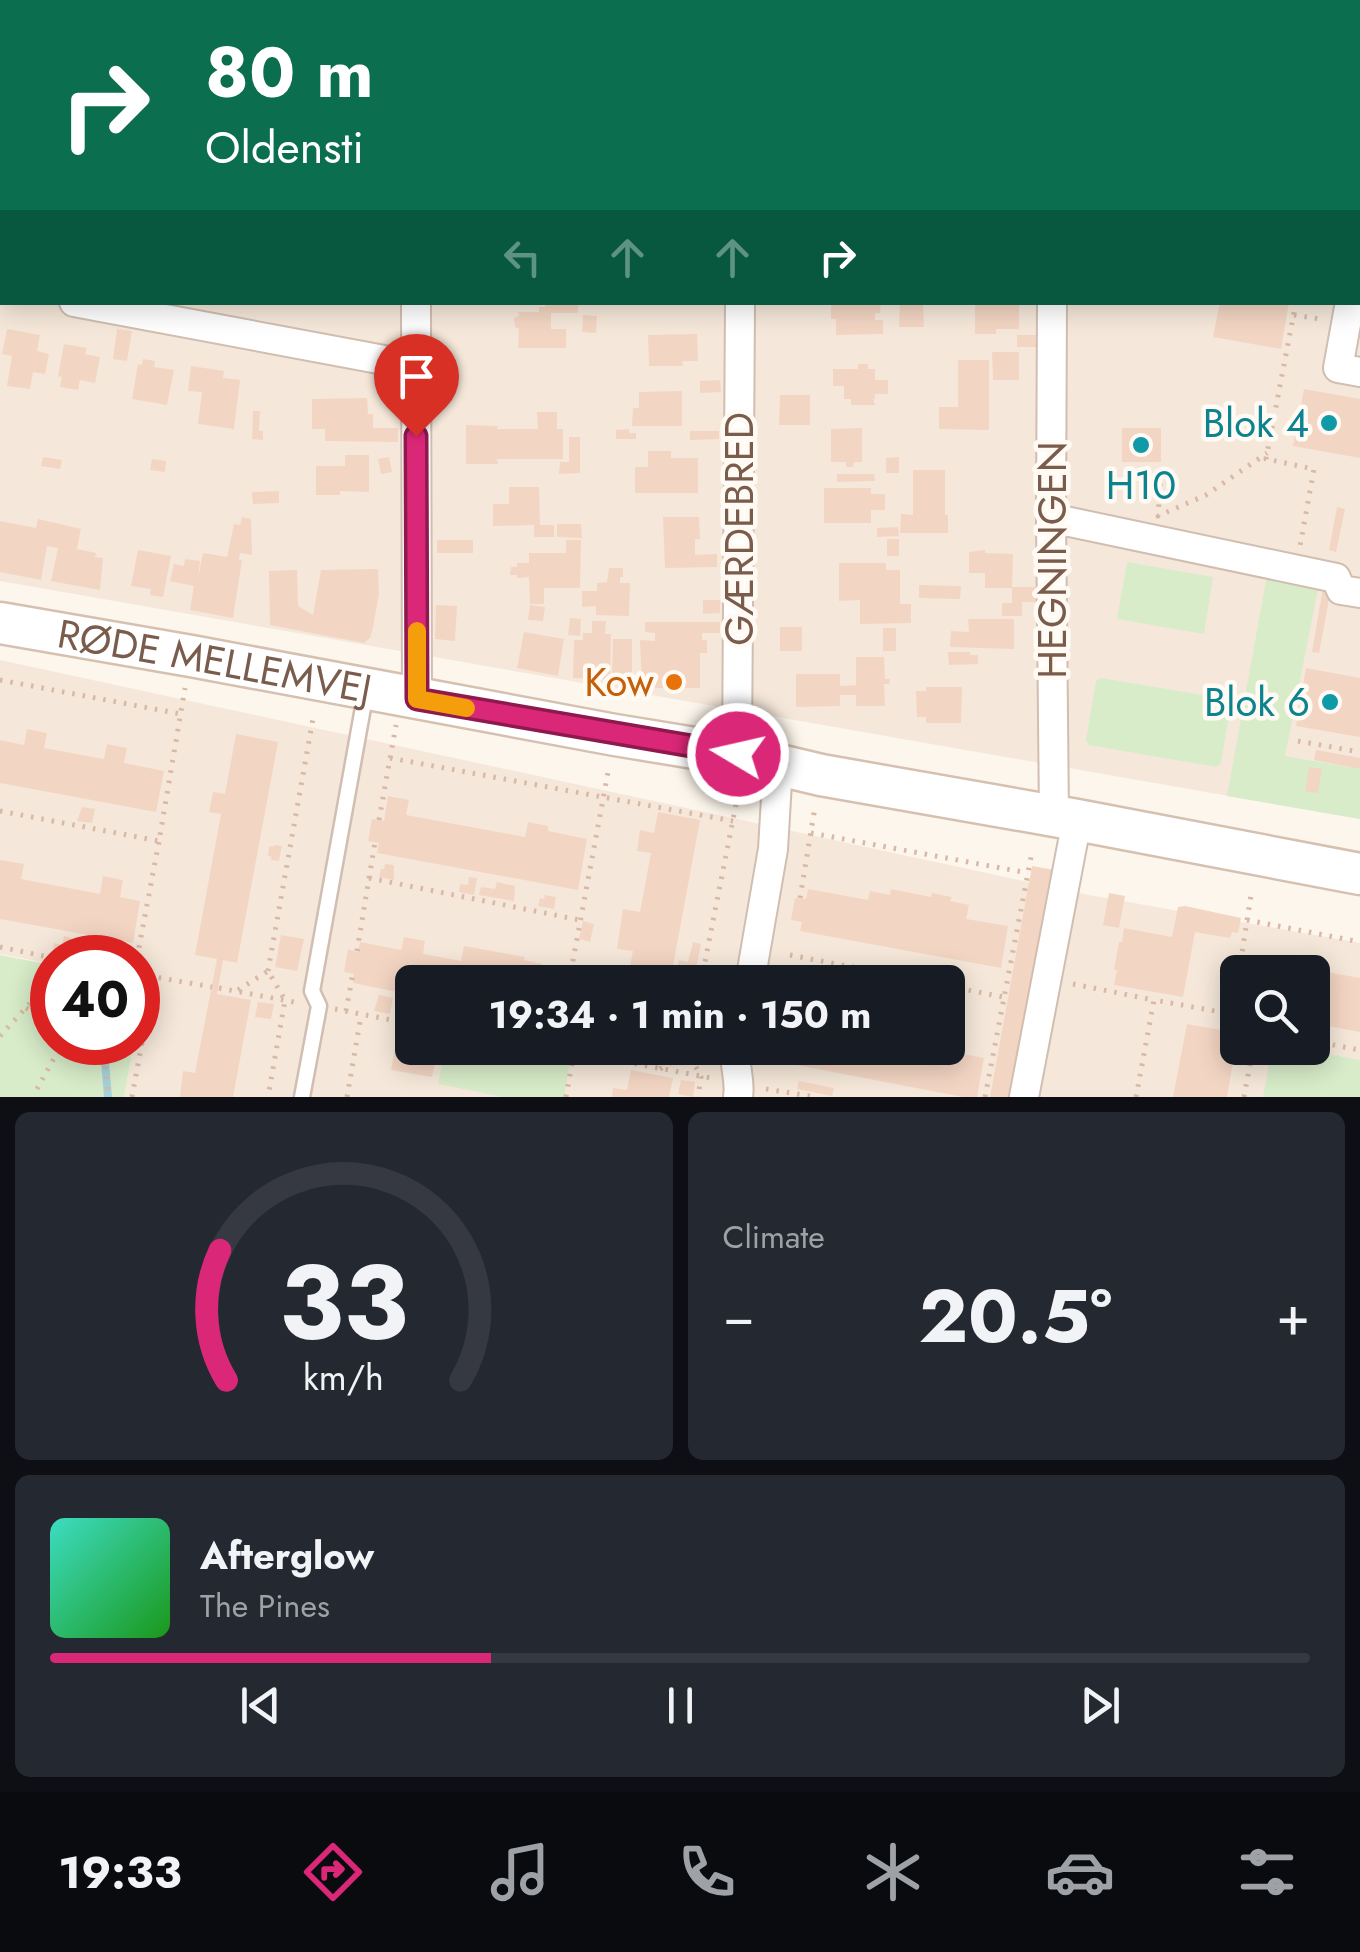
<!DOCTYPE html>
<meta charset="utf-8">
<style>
:root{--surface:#171b24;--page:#242831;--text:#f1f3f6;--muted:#9ea1a6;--line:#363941;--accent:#db2777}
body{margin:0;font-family:Jost,sans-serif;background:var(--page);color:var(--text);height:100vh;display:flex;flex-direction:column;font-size:38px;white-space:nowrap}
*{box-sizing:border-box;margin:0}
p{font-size:32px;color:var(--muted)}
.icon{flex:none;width:55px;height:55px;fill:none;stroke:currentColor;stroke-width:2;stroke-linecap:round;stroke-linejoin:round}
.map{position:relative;height:1097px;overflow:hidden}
.sheet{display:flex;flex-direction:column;gap:15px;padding:15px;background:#0d0f14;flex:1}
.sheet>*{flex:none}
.banner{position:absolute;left:0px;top:0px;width:1360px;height:305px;box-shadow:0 5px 25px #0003;background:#0b6e4f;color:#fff;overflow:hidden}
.buttons{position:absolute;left:1220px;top:955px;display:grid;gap:20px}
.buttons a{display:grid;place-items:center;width:110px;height:110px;border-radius:15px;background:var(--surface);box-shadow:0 5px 25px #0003;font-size:50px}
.speed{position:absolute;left:30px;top:935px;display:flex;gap:20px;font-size:50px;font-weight:700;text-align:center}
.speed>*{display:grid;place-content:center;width:130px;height:130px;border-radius:50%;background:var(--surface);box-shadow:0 5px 25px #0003;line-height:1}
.speed .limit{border:15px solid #d22;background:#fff;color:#111}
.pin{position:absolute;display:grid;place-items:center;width:85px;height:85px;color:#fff;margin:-102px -42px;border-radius:50% 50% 50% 0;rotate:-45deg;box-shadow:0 0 10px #0007}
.pin .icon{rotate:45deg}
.me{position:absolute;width:110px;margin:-55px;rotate:279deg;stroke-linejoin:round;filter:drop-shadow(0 0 8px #0008)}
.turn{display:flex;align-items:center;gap:35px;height:210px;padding:0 40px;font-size:45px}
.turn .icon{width:130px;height:130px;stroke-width:2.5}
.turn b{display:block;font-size:70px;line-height:85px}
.lanes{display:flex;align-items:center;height:95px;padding:0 40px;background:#0003;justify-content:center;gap:50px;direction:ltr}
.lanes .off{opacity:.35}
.big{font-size:75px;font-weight:700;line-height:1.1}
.sheet .tile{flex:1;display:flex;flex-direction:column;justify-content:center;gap:15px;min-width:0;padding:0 35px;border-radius:15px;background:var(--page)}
.sheet .dial{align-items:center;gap:0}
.dial svg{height:260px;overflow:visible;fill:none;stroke:var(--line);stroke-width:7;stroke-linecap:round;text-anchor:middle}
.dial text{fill:var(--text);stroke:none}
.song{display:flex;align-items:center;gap:30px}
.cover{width:120px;height:120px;border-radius:15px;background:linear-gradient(135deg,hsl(170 70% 55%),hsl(120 70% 35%))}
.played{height:10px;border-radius:5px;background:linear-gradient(90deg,var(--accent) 35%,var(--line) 35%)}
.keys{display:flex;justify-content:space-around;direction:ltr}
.heat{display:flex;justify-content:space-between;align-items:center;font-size:55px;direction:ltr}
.sheet .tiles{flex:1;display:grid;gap:15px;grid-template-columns:1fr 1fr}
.tile:last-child{grid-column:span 2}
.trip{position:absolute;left:395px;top:965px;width:570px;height:100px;border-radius:15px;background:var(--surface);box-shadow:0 5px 25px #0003;font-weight:700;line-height:100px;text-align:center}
.tabs{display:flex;height:160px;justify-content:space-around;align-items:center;background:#090b0e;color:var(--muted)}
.tabs .icon{width:70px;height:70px}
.tabs .selected{color:var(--accent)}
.tabs b{font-size:45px;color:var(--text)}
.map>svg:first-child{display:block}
.residential{fill:#f5e8da;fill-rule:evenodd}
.green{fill:#d8ecc9}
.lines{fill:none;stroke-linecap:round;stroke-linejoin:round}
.stream{stroke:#a5d3da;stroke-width:8}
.building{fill:#f3d5c3}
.lane-casing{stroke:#d1beb0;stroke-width:19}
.street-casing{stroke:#d1beb0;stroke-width:32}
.secondary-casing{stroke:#d6c0b0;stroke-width:45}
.path{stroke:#d9b8a5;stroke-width:5;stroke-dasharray:2.5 8;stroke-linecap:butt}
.lane{stroke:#fff;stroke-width:14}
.street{stroke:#fff;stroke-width:28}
.secondary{stroke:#fff;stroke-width:40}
.route-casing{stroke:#8e194d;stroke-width:25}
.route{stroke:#db2777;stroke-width:18}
.slow{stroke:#f59e0b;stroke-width:18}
.culture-dot{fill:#0f9aa8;stroke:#fffaf3;stroke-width:4}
.food-dot{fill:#e8710a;stroke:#fffaf3;stroke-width:4}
.labels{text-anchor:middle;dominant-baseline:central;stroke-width:9;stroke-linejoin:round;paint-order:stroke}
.culture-label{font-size:40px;fill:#0d838f;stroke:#fffaf3;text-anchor:end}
.street-label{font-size:40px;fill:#7a5c4d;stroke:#fffaf3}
.food-label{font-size:40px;fill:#c56008;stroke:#fffaf3;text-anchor:end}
</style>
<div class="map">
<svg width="1360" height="1097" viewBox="0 0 1360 1097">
<rect width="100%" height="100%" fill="#fdf6ec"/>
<g class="residential">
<polygon points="0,0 1321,0 1320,2 2,2 2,302 1358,302 1358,86 1360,86 1360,819 0,581"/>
<path d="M0,660L1089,895L1360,943V1097H124L134,1043L138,1042V1024L145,982L138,980V958H52V964L0,954ZM1238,972H1312V1048H1238ZM412,982H948V1048H412Z"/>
</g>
<g class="green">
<polygon points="1127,562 1213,577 1204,634 1117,619"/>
<polygon points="1267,575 1319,584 1285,756 1360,769 1360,819 1227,796"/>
<polygon points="1101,678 1227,699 1231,704 1221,763 1216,767 1089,745 1086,740 1096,681"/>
<polygon points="0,955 52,965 52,1042 134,1043 124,1097 0,1097"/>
<polygon points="446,1048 531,1048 571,1054 564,1097 504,1097 438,1084"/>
<polygon points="1272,1048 1294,1048 1360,1060 1360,1097 1263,1097"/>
</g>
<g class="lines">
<polyline class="stream" points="104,1050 108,1097"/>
</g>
<g class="building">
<polygon points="545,302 578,302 578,313 551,313 551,329 566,329 566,348 518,348 519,329 515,327 514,318 519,316 518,312 539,312 539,307 545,307"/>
<polygon points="831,302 881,302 880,313 875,313 875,320 883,320 883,334 836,335 836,319 831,319"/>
<polygon points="900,302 923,302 924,327 899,327"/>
<polygon points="975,302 1019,302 1019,329 996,329 996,334 975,334"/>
<polygon points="1220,302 1289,302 1281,349 1213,337"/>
<polygon points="583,315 597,316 596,333 582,332"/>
<polygon points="7,329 40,335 37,351 49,354 45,374 33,372 30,389 7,386 12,356 2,354"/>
<polygon points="117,329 132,331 127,361 113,359"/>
<polygon points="697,334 698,361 682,361 683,366 649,366 648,335"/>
<rect x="1017" y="335" width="20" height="12"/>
<polygon points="64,344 87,348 85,354 100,357 95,383 80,380 78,390 60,387 62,377 58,376"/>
<polygon points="992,352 1019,352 1019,380 993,380"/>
<polygon points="143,359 155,361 154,367 174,370 167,405 132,399 138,364 142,365"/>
<polygon points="958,360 989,360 989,430 939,429 939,407 958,407"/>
<polygon points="858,364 868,364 868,369 875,369 875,380 888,380 888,394 875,394 875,399 873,399 875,405 851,405 851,399 844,399 844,386 833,386 833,369 858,369"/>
<polygon points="191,366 224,371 223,378 240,380 234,429 198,424 202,392 188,391"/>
<polygon points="720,380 721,392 700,393 700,381"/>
<polygon points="1304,389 1360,399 1360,458 1293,446"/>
<polygon points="682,391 682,426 632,426 633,408 639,408 639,392"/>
<polygon points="780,395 810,395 810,425 779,425"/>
<polygon points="367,398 368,414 373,414 373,428 398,428 398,442 325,441 325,429 312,429 312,399"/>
<polygon points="253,411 260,411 259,431 263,431 263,440 252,439"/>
<polygon points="537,412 557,412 557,429 563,429 563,459 497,459 498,464 466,464 466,425 498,426 497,429 538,429"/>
<polygon points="862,428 862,462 854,462 853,467 846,467 846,462 831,462 831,429"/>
<rect x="1122" y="428" width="39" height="34"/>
<polygon points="629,429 629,433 636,433 636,439 616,439 616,430"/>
<polygon points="690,431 719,431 719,439 690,440"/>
<polygon points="569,437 580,437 580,473 559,474 560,462 569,462"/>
<polygon points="648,451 671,451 671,458 698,458 698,493 635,493 635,467 648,467"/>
<polygon points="345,455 369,455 369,492 340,491 340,495 316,495 316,466 345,466"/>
<polygon points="43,457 62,460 60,469 41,466"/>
<polygon points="389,457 392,472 381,474 378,459"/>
<polygon points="899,457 899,473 886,473 886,458"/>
<polygon points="152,459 166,461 165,472 150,470"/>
<polygon points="913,470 945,470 945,515 948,515 948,533 900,533 901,514 913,515"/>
<polygon points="837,474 874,474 875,481 837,482"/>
<polygon points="509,487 539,487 540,525 554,525 554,537 534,537 534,525 493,526 493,504 509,504"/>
<polygon points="824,488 871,488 871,494 885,494 885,510 871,510 871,523 824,523"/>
<polygon points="279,491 279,503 253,504 252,492"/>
<polygon points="1337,507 1345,509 1336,552 1329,550"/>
<polygon points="242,517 251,519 252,555 240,553 239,560 242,560 233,618 190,610 194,586 170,581 174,564 184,566 185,559 200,561 198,578 203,553 227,557 234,524 240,525"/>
<polygon points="663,517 699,517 700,539 695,539 695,555 717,554 717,567 665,568"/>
<polygon points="38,519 81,529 77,549 96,553 95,557 103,558 100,590 51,581 58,548 47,546 41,580 0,572 0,521 36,528"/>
<polygon points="557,524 581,524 582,538 557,537"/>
<polygon points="898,527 899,536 877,537 877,528"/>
<rect x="887" y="539" width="12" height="17"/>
<rect x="437" y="540" width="36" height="13"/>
<polygon points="566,540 581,540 580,588 544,588 544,604 530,604 529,577 517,578 517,575 510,575 511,567 517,567 517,563 529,563 529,553 566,553"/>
<polygon points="138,550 171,556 163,597 150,595 151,589 131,586"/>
<polygon points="985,550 985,553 1013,554 1012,587 1035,587 1036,602 1022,602 1022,616 1002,616 1002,603 1012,603 1012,588 985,588 985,573 969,573 969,552"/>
<polygon points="839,563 886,563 886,570 900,570 900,604 911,604 911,623 860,624 860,600 839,601"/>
<polygon points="609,568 623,568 623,577 620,577 620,583 630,583 629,616 596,615 596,606 582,607 582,591 597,591 597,583 607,582"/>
<polygon points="378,569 379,594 373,627 370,638 364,643 270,625 269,571 297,570 298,606 313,615 321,570"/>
<polygon points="919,585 961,586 960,599 919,598"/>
<polygon points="1323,588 1331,589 1319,653 1312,652"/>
<polygon points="703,600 720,600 720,613 703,614"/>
<polygon points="436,605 457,606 455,641 435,639"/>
<polygon points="530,605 545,607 543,621 528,620"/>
<polygon points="570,618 581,619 580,636 568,635"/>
<polygon points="968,619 1014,619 1014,649 950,647 951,631 969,632"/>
<polygon points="592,621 606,621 605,634 611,634 610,679 573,678 574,640 583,640 583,633 592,633"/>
<polygon points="645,622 720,622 720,633 702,633 702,640 707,640 707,653 700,653 700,688 642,688 640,640 655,641 655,633 645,632"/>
<rect x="780" y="627" width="22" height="24"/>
<rect x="883" y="628" width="13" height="23"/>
<polygon points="524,632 564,639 558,676 517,668"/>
<polygon points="613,639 632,639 632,679 612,679"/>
<polygon points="948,652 970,652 970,655 978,655 978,664 949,665"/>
<polygon points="856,657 884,657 885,679 890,679 889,684 884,684 885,706 856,706 856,695 840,695 840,706 796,707 796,674 840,674 840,686 856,685"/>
<polygon points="1306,668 1360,678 1360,737 1296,726"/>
<polygon points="926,687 962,687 961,723 926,723 926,717 917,717 916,691 926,691"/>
<polygon points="27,729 47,733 44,748 104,759 107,744 127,748 124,763 164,771 156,812 0,783 0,740 24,745"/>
<polygon points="236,734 278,742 237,963 223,960 217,994 251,1000 233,1097 180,1097 183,1071 195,1073 217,959 195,955 221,814 209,812 213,792 225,794"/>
<polygon points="1316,750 1360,758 1360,769 1314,760"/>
<polygon points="1309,767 1322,769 1318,793 1305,791"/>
<polygon points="388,796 409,800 406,815 525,837 528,822 548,826 548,831 587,839 578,890 377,853 379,843 368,841 372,819 384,821"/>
<polygon points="82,807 95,809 92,823 77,821"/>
<polygon points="658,812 700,820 670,982 627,982 633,951 617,949 623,909 640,912 651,853 637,851 640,830 654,833"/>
<polygon points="274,845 282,846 279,861 271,860 272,857 268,856 269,846 273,847"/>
<polygon points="0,860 24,864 21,879 100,894 103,876 123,880 120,897 140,901 133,943 0,919"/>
<polygon points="385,864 394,865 394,880 379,877 381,869 384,869"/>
<polygon points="1032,866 1054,870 1012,1097 990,1097"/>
<polygon points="469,877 477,878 474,895 459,892 460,884 468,885"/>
<polygon points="497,882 515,886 514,901 479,895 481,887 495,889"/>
<polygon points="808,889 868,900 870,891 890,895 891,889 931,897 932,893 952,897 950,901 969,905 966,919 1008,926 1001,968 800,931 802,922 791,920 795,898 806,899"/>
<polygon points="1109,893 1125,896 1119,928 1103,925"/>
<polygon points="545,895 556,897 554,909 538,906 540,898 544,899"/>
<polygon points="1185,906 1241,918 1238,933 1232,932 1230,938 1195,932 1183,997 1114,985 1117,970 1114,970 1119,942 1122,942 1124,928 1172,937 1178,907"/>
<polygon points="583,921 594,924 590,942 579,939"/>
<polygon points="281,935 304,939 297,971 275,967"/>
<polygon points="64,936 71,938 68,954 53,951 54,943 62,945"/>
<polygon points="404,937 425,941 423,954 461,961 464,946 525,957 524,960 542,964 540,975 568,981 568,982 412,982 412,995 353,983 354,974 344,972 348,949 358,952 360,942 401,950"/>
<polygon points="693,942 701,944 694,979 686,977 685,982 674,982 679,960 688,962"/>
<polygon points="1253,959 1360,978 1360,1032 1312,1023 1312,972 1250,972"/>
<polygon points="379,995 393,998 390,1014 374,1011"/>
<polygon points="258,1002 274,1004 271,1019 255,1017"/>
<polygon points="1187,1024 1238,1033 1227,1097 1173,1097"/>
<polygon points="399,1028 412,1031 412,1048 438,1048 432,1077 391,1070"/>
<polygon points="763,1048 931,1048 984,1058 977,1097 963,1097 776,1061 777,1052"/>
<polygon points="631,1070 673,1078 669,1097 612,1097 613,1088 627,1090"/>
<polygon points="681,1080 695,1082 693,1097 678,1094"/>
<polygon points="799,1081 834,1088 832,1096 797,1089"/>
</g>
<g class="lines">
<defs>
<g id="lane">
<polyline points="1358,21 1360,22"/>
<polyline points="1358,88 1360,88"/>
<polyline points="302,1097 319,1006 312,991 366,691"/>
</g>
<g id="street">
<polyline points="179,0 192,2"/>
<polyline points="415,0 415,2"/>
<polyline points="742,2 742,0"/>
<polyline points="1054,2 1054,0"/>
<polyline points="1358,263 1360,250"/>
<polyline points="0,289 2,289"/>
<polyline points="74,302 416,366"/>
<polyline points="416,302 417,699"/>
<polyline points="1052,302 1051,518 1054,817"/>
<polyline points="1350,302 1338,368 1360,372"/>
<polyline points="1051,518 1336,578 1341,590 1360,593"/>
<polyline points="737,755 740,302"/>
<polyline points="750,982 773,849 778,765"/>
<path d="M736,1048C733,1065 741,1078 738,1097"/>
<polyline points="1024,1097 1077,820"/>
</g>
<g id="secondary">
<path id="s1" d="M0,623L191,656L615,735L737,755L821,775L1077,820L1360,874"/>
</g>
</defs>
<use href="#lane" class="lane-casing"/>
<use href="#street" class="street-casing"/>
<use href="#secondary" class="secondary-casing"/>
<g class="path">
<polyline points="1227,2 1237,2"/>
<polyline points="1358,190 1360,190"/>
<polyline points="1296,302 1266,459 1314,469 1300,546"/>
<polyline points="1294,315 1320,319"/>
<polyline points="1161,473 1158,516 1206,495 1267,453"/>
<polyline points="0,680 181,714"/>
<polyline points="1298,741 1360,752"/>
<polyline points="390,758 733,821"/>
<polyline points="0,811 159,841 185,688"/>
<polyline points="379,820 396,725"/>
<polyline points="811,833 1028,873"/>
<polyline points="369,878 580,920"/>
<polyline points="800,898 815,807"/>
<polyline points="1247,920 1360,942"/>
<polyline points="0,947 53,958"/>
<polyline points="357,951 375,842"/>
<polyline points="790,955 931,982"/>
<polyline points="137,958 159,841"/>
<polyline points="268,971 314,713"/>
<polyline points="1239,972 1251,895 1253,891"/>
<polyline points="138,974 212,987"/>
<polyline points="569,982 609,767"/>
<polyline points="701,982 739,789"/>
<polyline points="1073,984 1154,1000"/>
<polyline points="948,986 1003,997"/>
<polyline points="219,988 294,1002"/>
<polyline points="238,990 268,971 285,1000 268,1097"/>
<polyline points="26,1008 52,1022"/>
<polyline points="335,1009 412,1024"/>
<polyline points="346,1011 353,973"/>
<polyline points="0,1036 52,979"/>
<polyline points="1312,1041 1360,1050"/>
<polyline points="91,1042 104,1050 108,1097"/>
<polyline points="552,1048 711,1078"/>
<polyline points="689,1048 688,1052 701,1077 698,1097"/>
<polyline points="660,1069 688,1052"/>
<polyline points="37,1089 63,1042"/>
<polyline points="766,1089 816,1097"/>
<polyline points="132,1097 154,977"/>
<polyline points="347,1097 361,1016"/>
<polyline points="566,1097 574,1052"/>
<polyline points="985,1097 1032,852"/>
<polyline points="1136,1097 1154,1000 1232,1014 1238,980"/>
<polyline points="1244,1097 1253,1048"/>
</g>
<use href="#lane" class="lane"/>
<use href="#street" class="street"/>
<use href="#secondary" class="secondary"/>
</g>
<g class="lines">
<defs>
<polyline id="route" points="416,436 417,699 738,754"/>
</defs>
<use href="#route" class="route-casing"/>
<use href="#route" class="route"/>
<polyline class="slow" points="417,631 417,699 466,708"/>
</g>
<g class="culture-dot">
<circle cx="1329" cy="423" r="10"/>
<circle cx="1141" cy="445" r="10"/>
<circle cx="1330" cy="702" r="10"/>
</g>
<circle class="food-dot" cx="674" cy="682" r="10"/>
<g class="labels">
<g class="culture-label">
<text x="1309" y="423">Blok 4</text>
<text x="1141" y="485" text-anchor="middle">H10</text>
<text x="1310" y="702">Blok 6</text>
</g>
<g class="street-label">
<text transform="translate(739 529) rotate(-90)">GÆRDEBRED</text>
<text transform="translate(1052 560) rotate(-90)">HEGNINGEN</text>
<text stroke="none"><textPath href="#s1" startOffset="218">RØDE MELLEMVEJ</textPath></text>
</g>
<g class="food-label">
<text x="654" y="682">Kow</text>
</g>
</g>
</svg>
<div class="buttons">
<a><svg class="icon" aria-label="search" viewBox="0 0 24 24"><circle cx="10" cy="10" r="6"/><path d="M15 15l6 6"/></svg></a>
</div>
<div class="speed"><div class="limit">40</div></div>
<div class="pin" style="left:416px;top:436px;background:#d93025"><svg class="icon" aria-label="arrive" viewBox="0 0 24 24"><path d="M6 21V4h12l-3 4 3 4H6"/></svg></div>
<svg class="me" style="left:738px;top:754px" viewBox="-20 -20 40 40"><circle r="17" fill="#db2777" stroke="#fff" stroke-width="3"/><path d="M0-11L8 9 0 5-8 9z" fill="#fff"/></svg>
<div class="trip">19:34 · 1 min · 150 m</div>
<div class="banner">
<div class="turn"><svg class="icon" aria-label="right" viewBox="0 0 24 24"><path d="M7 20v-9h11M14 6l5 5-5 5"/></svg><div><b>80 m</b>Oldensti</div></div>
<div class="lanes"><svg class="icon off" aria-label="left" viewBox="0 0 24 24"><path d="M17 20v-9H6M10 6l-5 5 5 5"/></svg><svg class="icon off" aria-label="ahead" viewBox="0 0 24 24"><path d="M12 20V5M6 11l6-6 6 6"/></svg><svg class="icon off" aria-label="ahead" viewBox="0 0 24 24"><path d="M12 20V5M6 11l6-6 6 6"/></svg><svg class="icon" aria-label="right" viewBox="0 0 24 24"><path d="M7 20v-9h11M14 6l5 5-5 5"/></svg></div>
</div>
</div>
<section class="sheet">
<div class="tiles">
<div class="tile dial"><svg viewBox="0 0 100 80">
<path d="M14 69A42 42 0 1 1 86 69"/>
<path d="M14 69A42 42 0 0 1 12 29" stroke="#db2777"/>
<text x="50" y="56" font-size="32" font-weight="700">33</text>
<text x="50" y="72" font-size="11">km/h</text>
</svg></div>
<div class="tile"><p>Climate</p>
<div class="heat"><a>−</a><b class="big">20.5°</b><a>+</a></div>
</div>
<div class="tile">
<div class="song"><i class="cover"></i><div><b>Afterglow</b><p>The Pines</p></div></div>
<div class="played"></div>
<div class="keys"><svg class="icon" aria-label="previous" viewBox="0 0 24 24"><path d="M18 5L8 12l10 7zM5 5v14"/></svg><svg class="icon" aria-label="pause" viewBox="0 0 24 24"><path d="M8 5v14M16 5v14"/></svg><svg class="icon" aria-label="next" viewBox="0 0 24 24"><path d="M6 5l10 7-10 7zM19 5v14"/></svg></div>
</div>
</div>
</section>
<nav class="tabs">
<b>19:33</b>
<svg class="icon selected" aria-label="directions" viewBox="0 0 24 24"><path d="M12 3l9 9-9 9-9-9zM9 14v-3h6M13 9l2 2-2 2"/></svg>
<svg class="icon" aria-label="music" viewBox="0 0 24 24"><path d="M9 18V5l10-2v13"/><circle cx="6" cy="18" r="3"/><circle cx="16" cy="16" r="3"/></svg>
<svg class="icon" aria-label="phone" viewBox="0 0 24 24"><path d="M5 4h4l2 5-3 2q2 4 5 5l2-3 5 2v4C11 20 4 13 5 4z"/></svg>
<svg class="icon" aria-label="climate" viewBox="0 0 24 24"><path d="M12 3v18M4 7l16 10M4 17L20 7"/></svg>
<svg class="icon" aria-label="car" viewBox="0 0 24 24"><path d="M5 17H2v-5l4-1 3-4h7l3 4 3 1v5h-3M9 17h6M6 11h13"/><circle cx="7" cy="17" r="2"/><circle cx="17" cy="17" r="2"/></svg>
<svg class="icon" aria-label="filters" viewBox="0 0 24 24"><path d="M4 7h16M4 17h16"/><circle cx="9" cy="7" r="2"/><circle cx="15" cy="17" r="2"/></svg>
</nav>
